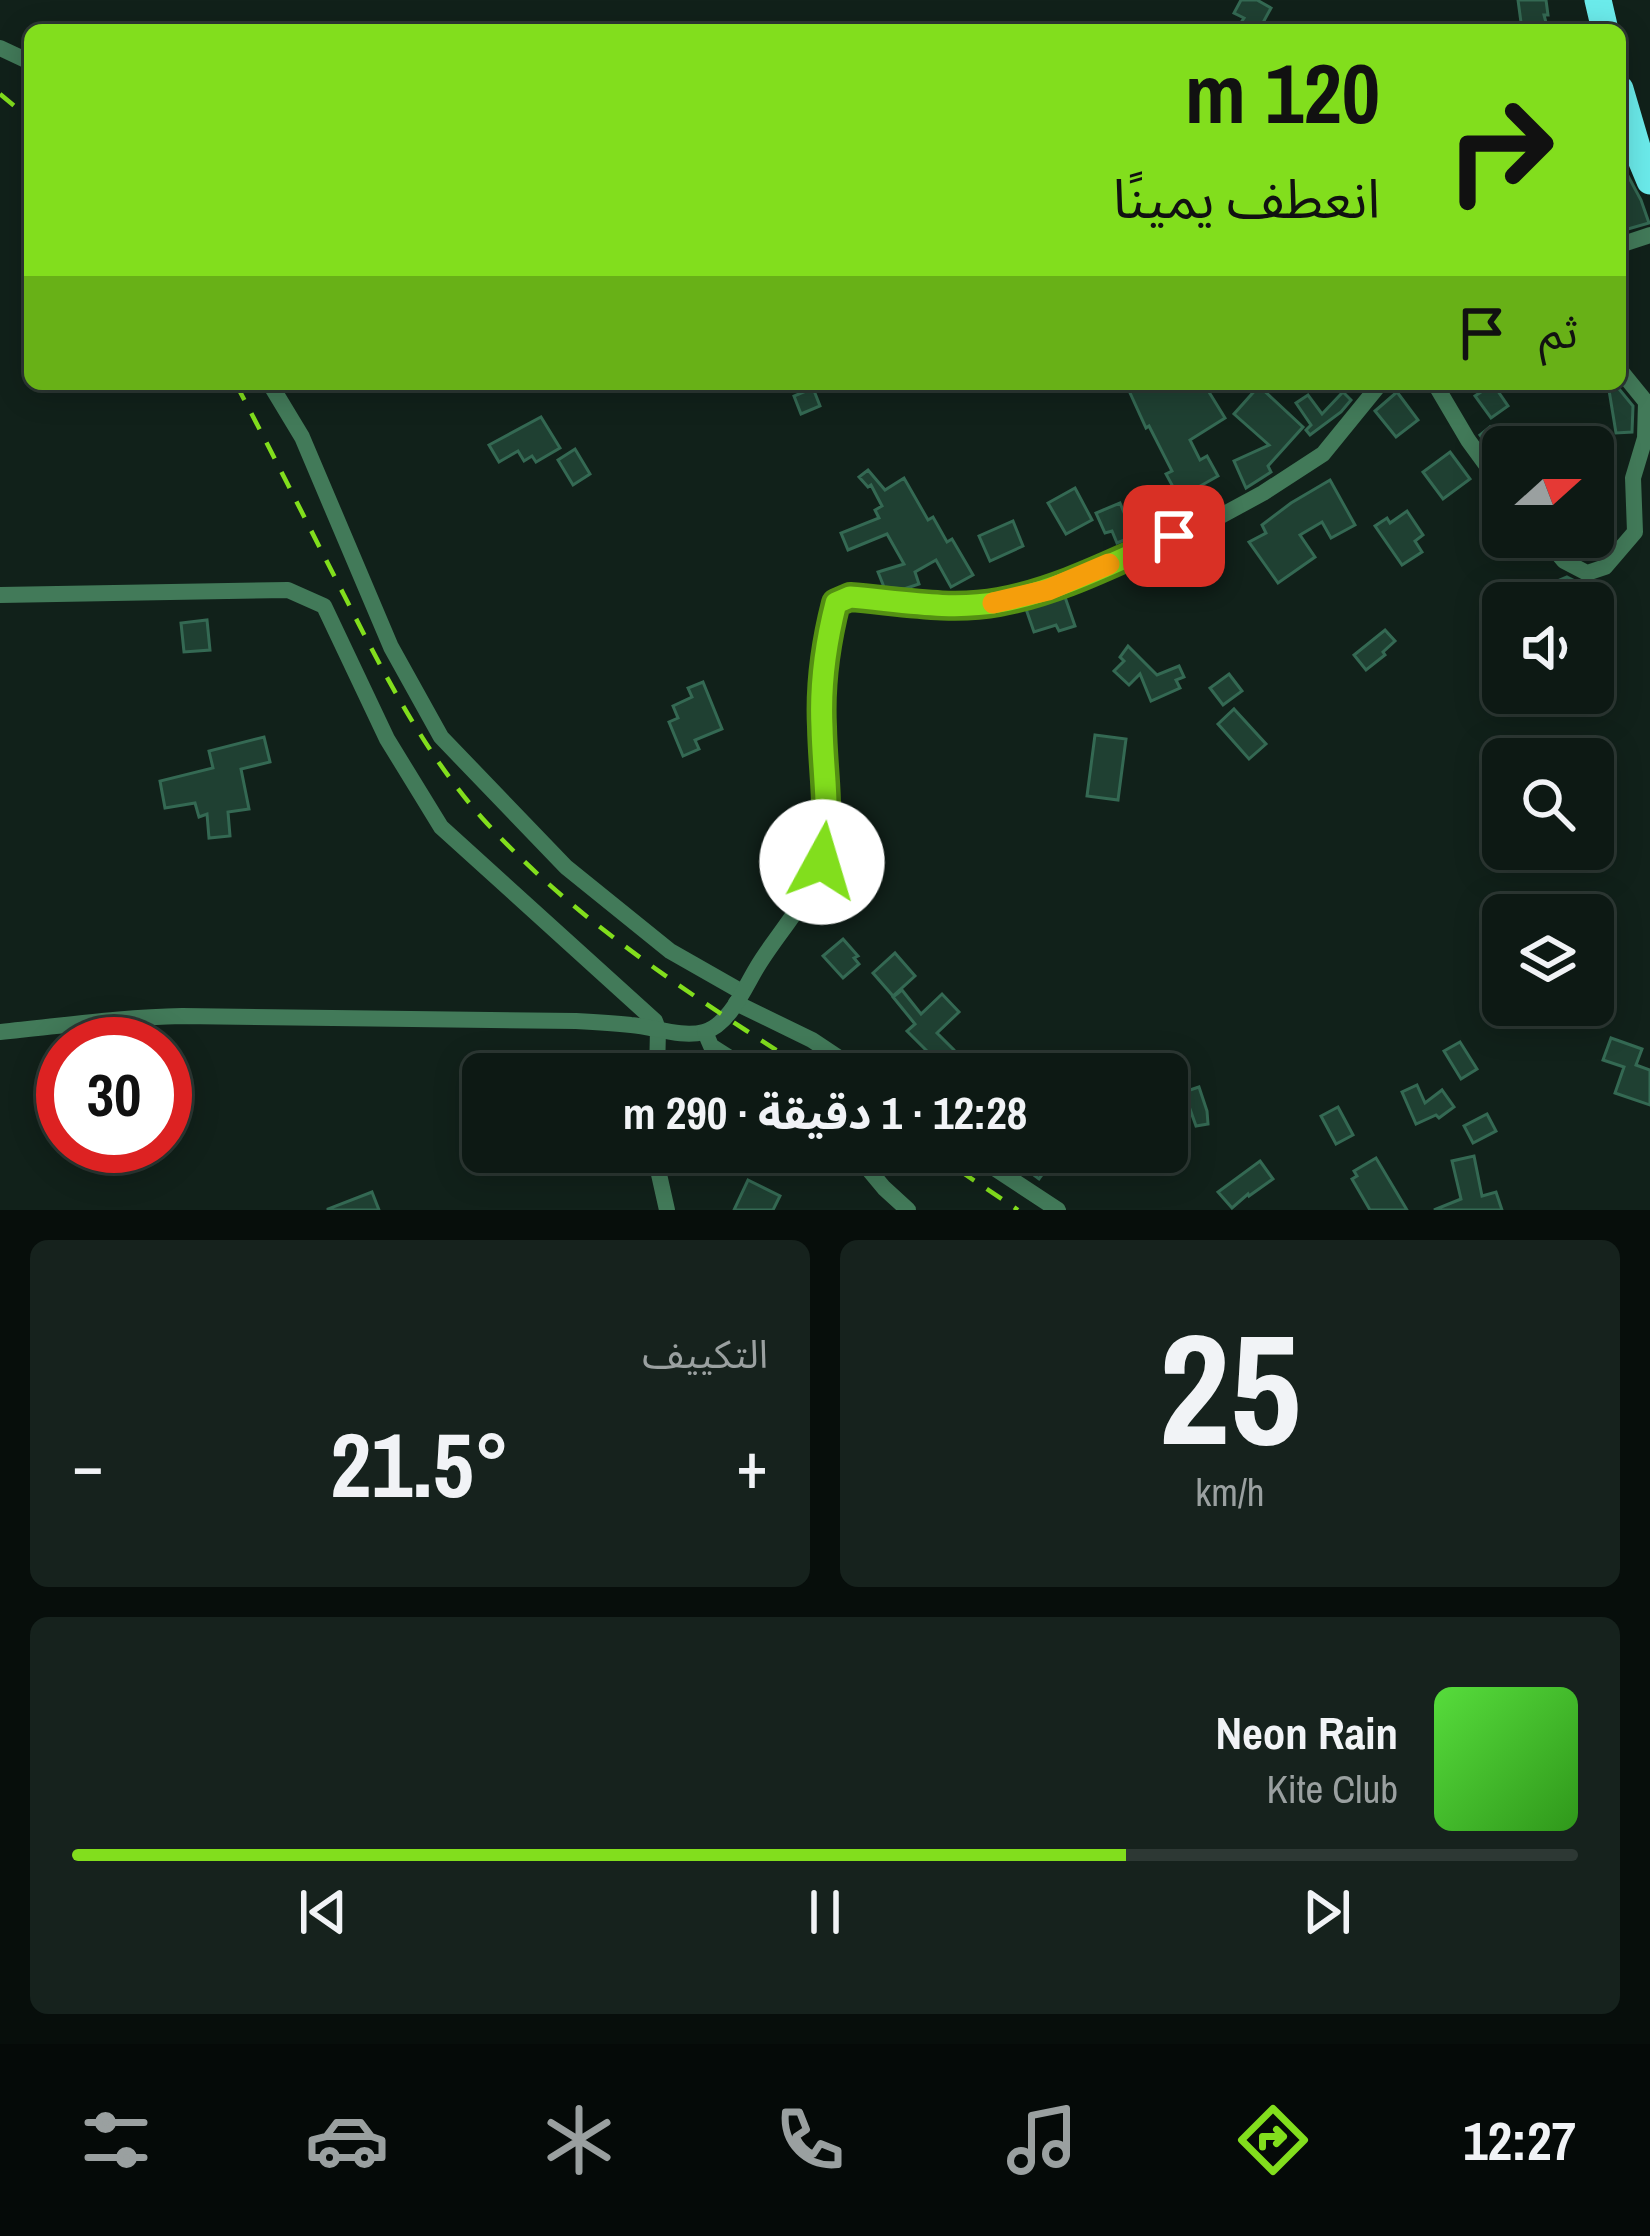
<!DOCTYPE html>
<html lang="ar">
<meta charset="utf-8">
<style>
:root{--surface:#0d1914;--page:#16221d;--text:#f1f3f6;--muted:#9aa0a0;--line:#2d3834;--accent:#82de1d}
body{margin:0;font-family:"Archivo Narrow","Noto Sans Arabic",sans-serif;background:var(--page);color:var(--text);direction:rtl;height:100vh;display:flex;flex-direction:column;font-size:45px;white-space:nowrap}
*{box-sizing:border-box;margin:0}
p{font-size:39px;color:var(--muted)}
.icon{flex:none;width:66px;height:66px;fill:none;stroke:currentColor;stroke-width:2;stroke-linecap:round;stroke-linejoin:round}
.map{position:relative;height:1210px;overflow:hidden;direction:ltr}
.side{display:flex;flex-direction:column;gap:30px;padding:30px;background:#070e0b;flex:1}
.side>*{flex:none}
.top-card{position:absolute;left:24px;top:24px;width:1602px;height:366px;border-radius:18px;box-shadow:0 6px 30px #0003,0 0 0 3px var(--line);direction:rtl;background:#82de1d;color:#111;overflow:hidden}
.needle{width:78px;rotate:69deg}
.tools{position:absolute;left:1482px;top:426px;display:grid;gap:24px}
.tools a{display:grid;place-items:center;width:132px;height:132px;border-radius:18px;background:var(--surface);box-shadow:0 6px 30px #0003,0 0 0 3px var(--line);font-size:60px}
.speed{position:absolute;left:36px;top:1017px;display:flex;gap:24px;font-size:60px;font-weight:700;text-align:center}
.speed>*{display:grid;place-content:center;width:156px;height:156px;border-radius:50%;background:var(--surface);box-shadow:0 6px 30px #0003,0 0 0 3px var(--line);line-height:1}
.speed .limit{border:18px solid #d22;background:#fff;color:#111}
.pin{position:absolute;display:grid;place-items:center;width:102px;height:102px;color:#fff;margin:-51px;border-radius:24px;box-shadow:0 6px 18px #0006}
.me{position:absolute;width:132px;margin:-66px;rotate:6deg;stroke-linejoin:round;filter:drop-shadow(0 0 9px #0008)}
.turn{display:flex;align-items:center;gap:42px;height:252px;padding:0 48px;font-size:54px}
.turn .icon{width:156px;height:156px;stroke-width:2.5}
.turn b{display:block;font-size:84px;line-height:102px}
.then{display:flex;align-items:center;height:114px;padding:0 48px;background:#0003;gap:24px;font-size:45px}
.big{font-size:90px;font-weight:700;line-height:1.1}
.side .tile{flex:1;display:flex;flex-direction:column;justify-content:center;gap:18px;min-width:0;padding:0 42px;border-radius:18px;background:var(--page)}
.side .dial{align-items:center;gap:0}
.dial b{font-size:156px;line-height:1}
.song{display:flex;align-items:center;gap:36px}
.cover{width:144px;height:144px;border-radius:18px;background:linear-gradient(135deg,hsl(110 70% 55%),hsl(110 70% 35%))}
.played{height:12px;border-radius:6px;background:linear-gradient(90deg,var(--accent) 70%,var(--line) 70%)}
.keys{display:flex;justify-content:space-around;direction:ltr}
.heat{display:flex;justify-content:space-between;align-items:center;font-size:66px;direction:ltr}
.side .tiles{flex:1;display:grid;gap:30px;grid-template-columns:1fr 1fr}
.tile:last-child{grid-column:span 2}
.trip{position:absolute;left:462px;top:1053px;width:726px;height:120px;border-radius:18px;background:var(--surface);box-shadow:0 6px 30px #0003,0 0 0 3px var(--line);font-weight:700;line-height:120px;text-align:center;direction:rtl}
.tab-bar{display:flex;height:192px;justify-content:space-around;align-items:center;background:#050a08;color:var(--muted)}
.tab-bar .icon{width:84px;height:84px}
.tab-bar .on{color:var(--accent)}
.tab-bar b{font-size:54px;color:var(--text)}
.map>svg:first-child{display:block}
.building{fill:#1f4032;stroke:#346953;stroke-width:3}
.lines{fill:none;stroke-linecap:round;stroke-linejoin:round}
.minor{stroke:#427a59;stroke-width:16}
.primary{stroke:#6bebeb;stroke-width:27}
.rail{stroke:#82de1d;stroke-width:4.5;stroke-dasharray:18 15;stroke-linecap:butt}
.route-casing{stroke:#549013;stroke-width:30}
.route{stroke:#82de1d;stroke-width:21}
.slow{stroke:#f59e0b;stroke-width:21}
</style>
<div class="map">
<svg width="1650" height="1210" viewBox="0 0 1650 1210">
<rect width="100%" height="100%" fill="#11211a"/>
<g class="building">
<polygon points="1241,0 1257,0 1271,8 1259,30 1251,30 1240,24 1244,18 1234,13"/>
<polygon points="1518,0 1546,0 1548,15 1544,15 1548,30 1522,30"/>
<polygon points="1620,161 1641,200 1649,223 1621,231"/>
<polygon points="1126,384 1204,384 1225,418 1190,440 1200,460 1207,456 1218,476 1179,498 1166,474 1172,471 1149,426 1146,428"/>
<polygon points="1493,384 1508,406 1491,418 1475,396"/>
<polygon points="1608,384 1615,384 1633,406 1632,432 1616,433"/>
<polygon points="1259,386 1303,427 1268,466 1271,472 1246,488 1234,461 1269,445 1234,414"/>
<polygon points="813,388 820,406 801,414 794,396"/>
<polygon points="1343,392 1351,400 1341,412 1310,435 1306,430 1311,425 1296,403 1308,395 1322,414"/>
<polygon points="1397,392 1418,420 1396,437 1375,411"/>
<polygon points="541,417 560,448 536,462 532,456 524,461 518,451 499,462 489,445"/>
<polygon points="1522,426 1537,447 1503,447 1494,455 1480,435 1490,427 1499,439"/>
<polygon points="575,449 590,474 573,485 558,460"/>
<polygon points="1450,452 1470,479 1443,499 1423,472"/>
<polygon points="868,470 885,490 904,478 928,520 933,517 947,542 952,539 973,575 951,587 936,560 915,572 919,584 904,589 884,587 878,572 904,564 887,534 848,550 841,533 879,518 875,510 882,506 871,485 868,487 859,477"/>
<polygon points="1330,480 1355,525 1331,538 1322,522 1300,535 1315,557 1278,583 1249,542 1266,533 1262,525 1291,503"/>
<polygon points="1075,488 1092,520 1066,534 1048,503"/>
<polygon points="1120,503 1134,536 1117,543 1112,531 1105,533 1096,513"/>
<polygon points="1407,511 1423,535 1415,541 1422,552 1402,565 1375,526 1387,518 1390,523"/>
<polygon points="1013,521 1023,546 990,561 979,536"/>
<polygon points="1593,523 1610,541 1598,556 1592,558 1572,537 1593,537"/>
<polygon points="1567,577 1583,585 1590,603 1542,603 1536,590"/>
<polygon points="1065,597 1075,626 1059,631 1056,625 1034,632 1026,609"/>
<polygon points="207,620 210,650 184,652 181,623"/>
<polygon points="1385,630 1395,641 1383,652 1385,655 1366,670 1354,655"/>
<polygon points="1128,646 1157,675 1179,666 1184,677 1176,680 1180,688 1151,701 1140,674 1129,685 1114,671 1124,661 1120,657"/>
<polygon points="1229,674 1242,691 1223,705 1210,688"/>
<polygon points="703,682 722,729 695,740 699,749 683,756 669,722 678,718 673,706 692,697 688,688"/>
<polygon points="1234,709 1266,744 1249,759 1218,724"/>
<polygon points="1095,735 1126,739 1118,800 1087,796"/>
<polygon points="264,737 270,762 241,769 249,809 228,812 230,836 209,838 207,814 199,817 195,803 165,808 160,781 213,768 209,751"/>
<polygon points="843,939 858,956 854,958 859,964 843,978 823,956"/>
<polygon points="895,953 915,976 893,996 873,973"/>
<polygon points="902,990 921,1014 942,994 959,1012 937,1033 954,1050 970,1074 935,1074 929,1065 936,1060 907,1031 915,1024 893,997"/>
<polygon points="1611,1038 1642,1049 1636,1065 1650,1070 1650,1105 1615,1093 1624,1067 1603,1060"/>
<polygon points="1460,1042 1477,1069 1461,1079 1444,1051"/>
<polygon points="1417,1085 1425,1103 1442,1090 1454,1107 1439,1118 1436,1115 1416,1124 1402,1092"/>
<polygon points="1199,1087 1207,1111 1208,1124 1196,1126 1184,1092"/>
<polygon points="1338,1107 1353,1135 1336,1144 1321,1116"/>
<polygon points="1487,1114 1496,1131 1473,1143 1464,1126"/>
<polygon points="1017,1152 1025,1152 1047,1168 1039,1179 1012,1159"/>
<polygon points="1474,1156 1482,1196 1496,1192 1502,1210 1434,1210 1461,1199 1452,1161"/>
<polygon points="1376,1158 1407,1210 1370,1210 1352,1179 1357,1176 1354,1171"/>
<polygon points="1260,1161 1273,1179 1249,1196 1248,1194 1232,1208 1218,1192"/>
<polygon points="748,1180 780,1196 773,1210 734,1210"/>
<polygon points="372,1192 379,1210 328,1210 328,1209"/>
</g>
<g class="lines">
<g class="minor">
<polyline points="0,48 30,62"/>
<polyline points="1620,245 1650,235"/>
<polyline points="270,384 302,437 391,647 441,737 566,867 670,951 742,992"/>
<polyline points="1435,384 1468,440 1503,488"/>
<polyline points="1544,537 1564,561 1587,573 1605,567 1635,532 1633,478 1645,438 1646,402 1620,370"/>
<polyline points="0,595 288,590 324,606 387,739 441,827 655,1021 658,1029 657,1074"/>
<polyline points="736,1003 812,1040 863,1074"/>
<path d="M0,1032C61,1026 121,1017 182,1016L576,1021C595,1022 613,1023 631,1025C655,1027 681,1038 704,1032C729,1025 744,989 756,969C777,933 811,900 822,859C834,817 825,774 822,731C819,690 826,643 835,603L850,597L946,606L997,603L1048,590L1217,518L1263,493L1323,454L1380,384"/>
<polyline points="705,1032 711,1046 755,1074"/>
<polyline points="654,1152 667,1210"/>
<polyline points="854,1152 884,1188 908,1210"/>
<polyline points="970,1152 1058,1210"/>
</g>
<g class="primary">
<polyline points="1598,0 1605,30"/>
<polyline points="1620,89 1640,157 1650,181"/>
</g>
<g class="rail">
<polyline points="0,94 30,119"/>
<path d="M236,384C273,454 308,525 344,595C383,672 425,754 483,819C577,923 696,998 813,1074"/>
<polyline points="932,1152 1018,1210"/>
</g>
</g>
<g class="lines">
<defs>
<path id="route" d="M822,862C831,812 823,776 822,727C820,687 826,642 836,603L850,597C899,601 950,611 999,602C1060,591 1118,560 1174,536"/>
</defs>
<use href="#route" class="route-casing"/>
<use href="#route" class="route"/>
<polyline class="slow" points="993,603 1048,590 1109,564"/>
</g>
</svg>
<div class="tools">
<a><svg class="needle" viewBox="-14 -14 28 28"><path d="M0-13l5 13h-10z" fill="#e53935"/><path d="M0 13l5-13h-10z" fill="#9aa0a0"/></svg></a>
<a><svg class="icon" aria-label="sound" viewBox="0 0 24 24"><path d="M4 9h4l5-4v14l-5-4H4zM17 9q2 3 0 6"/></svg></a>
<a><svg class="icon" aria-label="search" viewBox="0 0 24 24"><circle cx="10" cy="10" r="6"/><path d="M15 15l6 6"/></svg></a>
<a><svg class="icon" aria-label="layers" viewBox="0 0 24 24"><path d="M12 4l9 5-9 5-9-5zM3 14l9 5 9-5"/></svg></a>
</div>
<div class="speed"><div class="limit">30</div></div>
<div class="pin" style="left:1174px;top:536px;background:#d93025"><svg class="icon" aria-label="arrive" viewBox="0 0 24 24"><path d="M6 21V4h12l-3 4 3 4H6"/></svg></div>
<svg class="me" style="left:822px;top:862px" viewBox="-20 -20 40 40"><circle r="19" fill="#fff"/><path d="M0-13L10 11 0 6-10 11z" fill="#82de1d"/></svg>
<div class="trip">12:28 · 1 دقيقة · 290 m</div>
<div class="top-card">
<div class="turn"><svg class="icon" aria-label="right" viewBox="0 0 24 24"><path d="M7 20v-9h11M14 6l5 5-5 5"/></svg><div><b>120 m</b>انعطف يمينًا</div></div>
<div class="then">ثم<svg class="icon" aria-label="arrive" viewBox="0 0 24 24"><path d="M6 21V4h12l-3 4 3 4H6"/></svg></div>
</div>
</div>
<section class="side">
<div class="tiles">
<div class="tile dial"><b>25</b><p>km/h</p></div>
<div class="tile"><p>التكييف</p>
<div class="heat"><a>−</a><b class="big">21.5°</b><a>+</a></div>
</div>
<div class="tile">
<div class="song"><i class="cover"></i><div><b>Neon Rain</b><p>Kite Club</p></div></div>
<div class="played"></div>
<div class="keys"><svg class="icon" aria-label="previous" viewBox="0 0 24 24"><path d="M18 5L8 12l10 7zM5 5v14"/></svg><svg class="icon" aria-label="pause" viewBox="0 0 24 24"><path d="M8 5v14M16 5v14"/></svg><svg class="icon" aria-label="next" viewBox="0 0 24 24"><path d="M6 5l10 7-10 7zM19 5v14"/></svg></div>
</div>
</div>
</section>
<nav class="tab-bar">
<b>12:27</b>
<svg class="icon on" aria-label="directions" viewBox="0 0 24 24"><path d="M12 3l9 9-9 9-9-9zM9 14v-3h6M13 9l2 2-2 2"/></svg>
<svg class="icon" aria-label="music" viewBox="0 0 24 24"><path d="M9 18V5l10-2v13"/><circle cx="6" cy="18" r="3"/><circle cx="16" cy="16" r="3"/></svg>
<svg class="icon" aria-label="phone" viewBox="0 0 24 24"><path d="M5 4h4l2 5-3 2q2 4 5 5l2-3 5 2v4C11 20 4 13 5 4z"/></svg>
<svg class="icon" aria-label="climate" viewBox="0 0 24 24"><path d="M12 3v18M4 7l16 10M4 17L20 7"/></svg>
<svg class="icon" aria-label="car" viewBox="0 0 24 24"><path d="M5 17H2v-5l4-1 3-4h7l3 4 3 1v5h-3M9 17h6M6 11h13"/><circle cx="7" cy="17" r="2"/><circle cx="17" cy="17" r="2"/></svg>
<svg class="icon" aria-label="filters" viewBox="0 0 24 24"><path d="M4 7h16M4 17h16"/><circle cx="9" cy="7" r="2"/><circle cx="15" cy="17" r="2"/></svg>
</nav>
